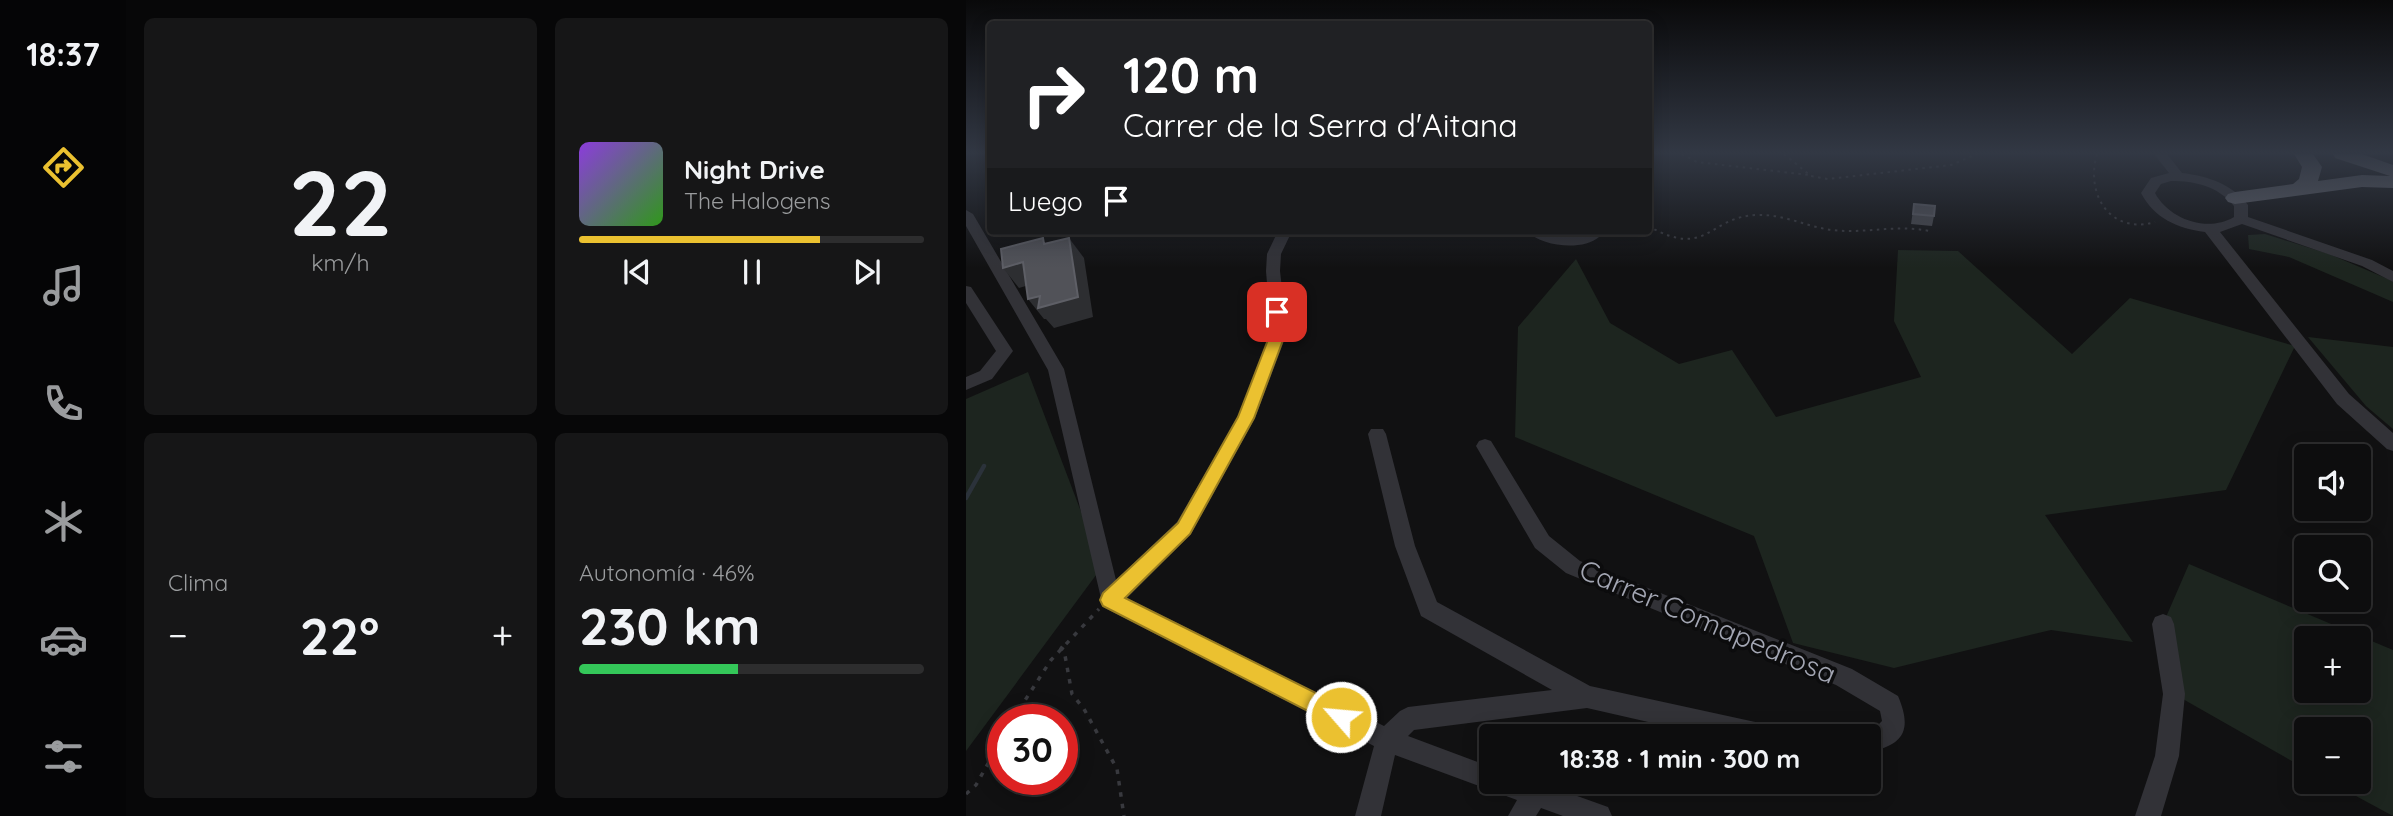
<!DOCTYPE html>
<html lang="es">
<meta charset="utf-8">
<style>
:root{--surface:#0d0d0e;--page:#161617;--text:#f1f3f6;--muted:#9a9c9e;--line:#2d2d2e;--accent:#ebc130}
body{margin:0;font-family:Quicksand,sans-serif;background:var(--page);color:var(--text);height:100vh;display:flex;flex-direction:column;font-size:26px;white-space:nowrap}
*{box-sizing:border-box;margin:0}
p{font-size:23px;color:var(--muted)}
.icon{flex:none;width:38px;height:38px;fill:none;stroke:currentColor;stroke-width:2;stroke-linecap:round;stroke-linejoin:round}
.map{position:relative;flex:1;overflow:hidden}
.details{display:flex;flex-direction:column;gap:18px;padding:18px;background:#070708;width:840px}
.details>*{flex:none}
.hud{position:absolute;left:21px;top:21px;width:665px;height:214px;border-radius:7px;box-shadow:0 4px 18px #0003,0 0 0 2px var(--line);background:#202124;color:#fff;overflow:hidden}
.controls{position:absolute;left:1328px;top:444px;display:grid;gap:14px}
.controls a{display:grid;place-items:center;width:77px;height:77px;border-radius:7px;background:var(--surface);box-shadow:0 4px 18px #0003,0 0 0 2px var(--line);font-size:35px}
.speed{position:absolute;left:21px;top:704px;display:flex;gap:14px;font-size:35px;font-weight:700;text-align:center}
.speed>*{display:grid;place-content:center;width:91px;height:91px;border-radius:50%;background:var(--surface);box-shadow:0 4px 18px #0003,0 0 0 2px var(--line);line-height:1}
.speed .limit{border:10px solid #d22;background:#fff;color:#111}
.pin{position:absolute;display:grid;place-items:center;width:60px;height:60px;color:#fff;margin:-30px;border-radius:14px;box-shadow:0 4px 10px #0006}
.me{position:absolute;width:77px;margin:-38px;rotate:297deg;stroke-linejoin:round;filter:drop-shadow(0 0 5px #0008)}
.turn{display:flex;align-items:center;gap:24px;height:147px;padding:0 21px;font-size:32px}
.turn .icon{width:91px;height:91px;stroke-width:2.5}
.turn b{display:block;font-size:49px;line-height:60px}
.then{display:flex;align-items:center;height:66px;padding:0 21px;background:#0003;gap:14px;font-size:26px}
.big{font-size:52px;font-weight:800;line-height:1.1}
.details .tile{flex:1;display:flex;flex-direction:column;justify-content:center;gap:10px;min-width:0;padding:0 24px;border-radius:10px;background:var(--page)}
.details .dial{align-items:center;gap:0}
.dial b{font-size:91px;line-height:1}
.song{display:flex;align-items:center;gap:21px}
.cover{width:84px;height:84px;border-radius:10px;background:linear-gradient(135deg,hsl(270 70% 55%),hsl(110 70% 35%))}
.played{height:7px;border-radius:4px;background:linear-gradient(90deg,var(--accent) 70%,var(--line) 70%)}
.keys{display:flex;justify-content:space-around;direction:ltr}
.heat{display:flex;justify-content:space-between;align-items:center;font-size:38px;direction:ltr}
.charge{height:10px;border-radius:5px;background:linear-gradient(90deg,#34c759 46%,var(--line) 0)}
.details .tiles{flex:1;display:grid;gap:18px;grid-template-columns:repeat(2,1fr)}
.trip{position:absolute;left:513px;top:724px;width:402px;height:70px;border-radius:7px;background:var(--surface);box-shadow:0 4px 18px #0003,0 0 0 2px var(--line);font-weight:800;line-height:70px;text-align:center}
main{display:flex;flex:1;min-height:0}
.tab-bar{display:flex;flex-direction:column;width:126px;justify-content:space-around;align-items:center;background:#050506;color:var(--muted)}
.tab-bar .icon{width:49px;height:49px}
.tab-bar .on{color:var(--accent)}
.tab-bar b{font-size:32px;color:var(--text)}
.map>svg:first-child{display:block}
.green{fill:#1d251f;fill-rule:evenodd}
.lines{fill:none;stroke-linecap:round;stroke-linejoin:round}
.stream{stroke:#2b323a;stroke-width:4.5}
.path-far1{stroke:#38393e;stroke-width:2;stroke-dasharray:2.5 4.5;stroke-linecap:butt}
.path{stroke:#38393e;stroke-width:3.5;stroke-dasharray:4.5 7;stroke-linecap:butt}
.minor{fill:#323237;fill-rule:evenodd}
.highway{fill:#5e6068;fill-rule:evenodd}
.wall{fill:#47484d}
.shaded-wall{fill:#2d2e31}
.building{fill:#515258;stroke:#5e5f66;stroke-width:2}
.route{fill:#ebc130;stroke:#997d1f;stroke-width:2}
.labels{text-anchor:middle;dominant-baseline:central;stroke-width:7;stroke-linejoin:round;paint-order:stroke}
.near-street-label{font-size:28px;fill:#a3a6b3;stroke:#0c0c0d}
</style>
<main>
<nav class="tab-bar">
<b>18:37</b>
<svg class="icon on" aria-label="directions" viewBox="0 0 24 24"><path d="M12 3l9 9-9 9-9-9zM9 14v-3h6M13 9l2 2-2 2"/></svg>
<svg class="icon" aria-label="music" viewBox="0 0 24 24"><path d="M9 18V5l10-2v13"/><circle cx="6" cy="18" r="3"/><circle cx="16" cy="16" r="3"/></svg>
<svg class="icon" aria-label="phone" viewBox="0 0 24 24"><path d="M5 4h4l2 5-3 2q2 4 5 5l2-3 5 2v4C11 20 4 13 5 4z"/></svg>
<svg class="icon" aria-label="climate" viewBox="0 0 24 24"><path d="M12 3v18M4 7l16 10M4 17L20 7"/></svg>
<svg class="icon" aria-label="car" viewBox="0 0 24 24"><path d="M5 17H2v-5l4-1 3-4h7l3 4 3 1v5h-3M9 17h6M6 11h13"/><circle cx="7" cy="17" r="2"/><circle cx="17" cy="17" r="2"/></svg>
<svg class="icon" aria-label="filters" viewBox="0 0 24 24"><path d="M4 7h16M4 17h16"/><circle cx="9" cy="7" r="2"/><circle cx="15" cy="17" r="2"/></svg>
</nav>
<section class="details">
<div class="tiles">
<div class="tile dial"><b>22</b><p>km/h</p></div>
<div class="tile">
<div class="song"><i class="cover"></i><div><b>Night Drive</b><p>The Halogens</p></div></div>
<div class="played"></div>
<div class="keys"><svg class="icon" aria-label="previous" viewBox="0 0 24 24"><path d="M18 5L8 12l10 7zM5 5v14"/></svg><svg class="icon" aria-label="pause" viewBox="0 0 24 24"><path d="M8 5v14M16 5v14"/></svg><svg class="icon" aria-label="next" viewBox="0 0 24 24"><path d="M6 5l10 7-10 7zM19 5v14"/></svg></div>
</div>
<div class="tile"><p>Clima</p>
<div class="heat"><a>−</a><b class="big">22°</b><a>+</a></div>
</div>
<div class="tile"><p>Autonomía · 46%</p><b class="big">230 km</b><div class="charge"></div></div>
</div>
</section>
<div class="map">
<svg width="1427" height="816" viewBox="0 0 1427 816">
<rect width="100%" height="100%" fill="#111112"/>
<g class="green">
<polygon points="1299,234 1363,254 1422,279 1427,282 1427,302 1323,257 1283,249 1282,235"/>
<polygon points="932,250 992,251 1106,354 1164,298 1329,346 1260,490 1079,515 1167,642 1085,630 928,668 827,643 788,536 549,437 552,327 610,259 644,323 713,364 766,350 810,417 955,377 928,321"/>
<polygon points="1342,337 1427,347 1427,429 1400,406"/>
<polygon points="62,372 136,567 0,751 0,399"/>
<path d="M1223,564L1427,650V816L1364,782H1393V730H1340V769L1208,694L1197,624ZM1340,639H1393V691H1340Z"/>
</g>
<g class="lines">
<polyline class="stream" points="0,498 18,466"/>
<g class="path-far1">
<polyline points="716,154 731,162 843,175"/>
<polyline points="818,154 845,176 862,179 985,165 1011,154"/>
<path d="M1131,154C1119,194 1144,235 1189,222"/>
<path d="M682,226C743,260 741,216 792,215C818,214 841,227 866,230C899,234 930,224 963,231"/>
</g>
<g class="path">
<polyline points="94,647 98,650 106,694 118,709 151,769 158,816"/>
<polyline points="47,719 85,660 133,609"/>
<polyline points="0,794 10,785 37,737"/>
</g>
<g class="minor">
<path d="M1188,154H1201L1216,173C1242,176 1266,184 1282,205V217L1406,260L1427,271V282L1396,266L1276,224L1254,232L1383,394L1427,433V451L1421,449L1371,404L1239,232C1211,228 1189,219 1175,193L1185,178L1203,173ZM1205,181C1229,181 1252,186 1268,206V217C1241,233 1203,219 1189,193L1195,184Z"/>
<polygon points="0,210 7,214 98,369 150,580 211,522 272,417 305,333 300,271 301,254 312,231 326,231 315,254 314,271 321,333 289,418 225,534 161,598 418,726 434,711 442,707 586,690 455,616 429,546 402,434 405,429 417,429 420,434 449,546 471,602 624,686 803,725 811,729 815,737 748,737 621,708 448,730 442,736 525,767 525,782 572,782 642,807 646,816 597,816 575,808 570,816 542,816 551,800 429,755 415,816 389,816 408,746 137,607 82,370 0,226"/>
<path d="M561,231H579L591,237L626,233L633,237C617,251 576,247 561,231Z"/>
<polygon points="0,286 5,287 47,351 26,379 0,390 0,377 14,371 30,351 0,303"/>
<path d="M519,439L525,441L583,536L614,561L886,669L932,696C946,729 939,745 903,752V737H892L895,732L911,726L916,721L914,711L870,685L600,573L569,548L510,446L513,441Z"/>
<polygon points="1197,614 1205,617 1208,624 1219,694 1213,756 1195,816 1169,816 1189,756 1197,694 1186,624 1189,617"/>
</g>
<polygon class="highway" points="1328,154 1347,154 1356,167 1352,181 1396,175 1424,176 1369,158 1367,154 1396,154 1427,165 1427,188 1396,187 1269,204 1262,202 1259,198 1262,194 1269,192 1327,184 1333,179 1336,167"/>
</g>
<polygon class="wall" points="948,204 968,216 966,226 945,224"/>
<g class="shaded-wall">
<polygon points="103,238 118,258 127,317 88,328 80,319 78,319 62,299 74,296"/>
<polygon points="57,262 73,282 53,288 37,268"/>
</g>
<g class="building">
<polygon points="948,204 969,206 968,216 947,214"/>
<polygon points="77,238 78,244 103,238 112,297 72,308 74,296 62,299 57,262 37,268 35,249"/>
</g>
<linearGradient id="sky" x2="0" y2="1"><stop stop-color="#09090a"/><stop offset="0.57" stop-color="#323844"/><stop offset="1" stop-color="#323844" stop-opacity="0"/></linearGradient>
<rect width="1427" height="268" fill="url(#sky)"/>
<polygon class="route" points="311,307 318,312 320,332 288,418 224,534 159,598 382,709 386,717 382,725 375,728 137,606 134,600 137,593 212,523 272,417 305,332 304,312"/>
<g class="labels">
<g class="near-street-label">
<text transform="translate(742 621) rotate(23)">Carrer Comapedrosa</text>
</g>
</g>
</svg>
<div class="controls">
<a><svg class="icon" aria-label="sound" viewBox="0 0 24 24"><path d="M4 9h4l5-4v14l-5-4H4zM17 9q2 3 0 6"/></svg></a>
<a><svg class="icon" aria-label="search" viewBox="0 0 24 24"><circle cx="10" cy="10" r="6"/><path d="M15 15l6 6"/></svg></a>
<a>+</a>
<a>−</a>
</div>
<div class="speed"><div class="limit">30</div></div>
<div class="pin" style="left:311px;top:312px;background:#d93025"><svg class="icon" aria-label="arrive" viewBox="0 0 24 24"><path d="M6 21V4h12l-3 4 3 4H6"/></svg></div>
<svg class="me" style="left:375px;top:717px" viewBox="-20 -20 40 40"><circle r="17" fill="#ebc130" stroke="#fff" stroke-width="3"/><path d="M0-11L8 9 0 5-8 9z" fill="#fff"/></svg>
<div class="trip">18:38 · 1 min · 300 m</div>
<div class="hud">
<div class="turn"><svg class="icon" aria-label="right" viewBox="0 0 24 24"><path d="M7 20v-9h11M14 6l5 5-5 5"/></svg><div><b>120 m</b>Carrer de la Serra d'Aitana</div></div>
<div class="then">Luego<svg class="icon" aria-label="arrive" viewBox="0 0 24 24"><path d="M6 21V4h12l-3 4 3 4H6"/></svg></div>
</div>
</div>
</main>
